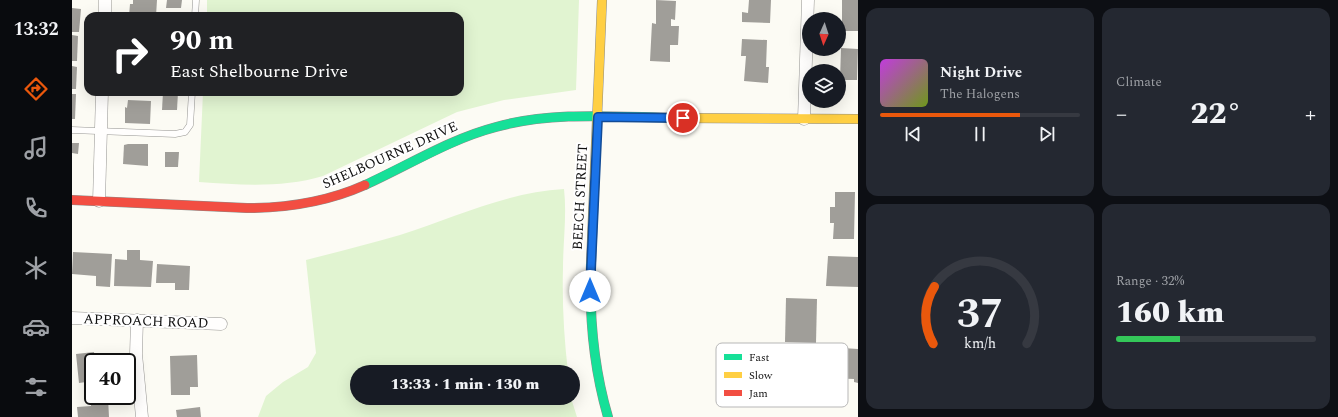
<!DOCTYPE html>
<meta charset="utf-8">
<style>
:root{--surface:#171b24;--page:#242831;--text:#f1f3f6;--muted:#9ea1a6;--line:#363941;--accent:#ea580c}
body{margin:0;font-family:Spectral,serif;background:var(--page);color:var(--text);height:100vh;display:flex;flex-direction:column;font-size:15px;white-space:nowrap}
*{box-sizing:border-box;margin:0}
p{font-size:13px;color:var(--muted)}
.icon{flex:none;width:22px;height:22px;fill:none;stroke:currentColor;stroke-width:2;stroke-linecap:round;stroke-linejoin:round}
.map{position:relative;flex:1;overflow:hidden}
.sheet{display:flex;flex-direction:column;gap:8px;padding:8px;background:#0d0f14;width:480px}
.sheet>*{flex:none}
.hud{position:absolute;left:12px;top:12px;width:380px;height:84px;border-radius:12px;box-shadow:0 4px 16px #0002;background:#202124;color:#fff;overflow:hidden}
.needle{width:26px;rotate:183deg}
.tools{position:absolute;left:730px;top:12px;display:grid;gap:8px}
.tools a{display:grid;place-items:center;width:44px;height:44px;border-radius:50%;background:var(--surface);box-shadow:0 4px 16px #0002;font-size:20px}
.speed{position:absolute;left:12px;top:353px;display:flex;gap:8px;font-size:20px;font-weight:700;text-align:center}
.speed>*{display:grid;place-content:center;width:52px;height:52px;border-radius:50%;background:var(--surface);box-shadow:0 4px 16px #0002;line-height:1}
.speed .limit{border:2px solid #111;border-radius:6px;background:#fff;color:#111}
.pin{position:absolute;display:grid;place-items:center;width:34px;height:34px;color:#fff;margin:-17px;border:2px solid #fff;border-radius:50%;box-shadow:0 1px 4px #0007}
.me{position:absolute;width:44px;margin:-22px;rotate:0deg;stroke-linejoin:round;filter:drop-shadow(0 0 3px #0008)}
.turn{display:flex;align-items:center;gap:14px;height:84px;padding:0 20px;font-size:18px}
.turn .icon{width:52px;height:52px;stroke-width:2.5}
.turn b{display:block;font-size:28px;line-height:34px}
.big{font-size:30px;font-weight:800;line-height:1.1}
.sheet .widget{flex:1;display:flex;flex-direction:column;justify-content:center;gap:6px;min-width:0;padding:0 14px;border-radius:12px;background:var(--page)}
.sheet .dial{align-items:center;gap:0}
.dial svg{height:104px;overflow:visible;fill:none;stroke:var(--line);stroke-width:7;stroke-linecap:round;text-anchor:middle}
.dial text{fill:var(--text);stroke:none}
.song{display:flex;align-items:center;gap:12px}
.cover{width:48px;height:48px;border-radius:6px;background:linear-gradient(135deg,hsl(290 70% 55%),hsl(80 70% 35%))}
.played{height:4px;border-radius:2px;background:linear-gradient(90deg,var(--accent) 70%,var(--line) 70%)}
.keys{display:flex;justify-content:space-around;direction:ltr}
.heat{display:flex;justify-content:space-between;align-items:center;font-size:22px;direction:ltr}
.charge{height:6px;border-radius:3px;background:linear-gradient(90deg,#34c759 32%,var(--line) 0)}
.sheet .tiles{flex:1;display:grid;gap:8px;grid-template-columns:repeat(2,1fr)}
.trip{position:absolute;left:278px;top:365px;width:230px;height:40px;border-radius:20px;background:var(--surface);box-shadow:0 4px 16px #0002;font-weight:800;line-height:40px;text-align:center}
main{display:flex;flex:1;min-height:0}
.tab-bar{display:flex;flex-direction:column;width:72px;justify-content:space-around;align-items:center;background:#090b0e;color:var(--muted)}
.tab-bar .icon{width:28px;height:28px}
.tab-bar .selected{color:var(--accent)}
.tab-bar b{font-size:18px;color:var(--text)}
.map>svg:first-child{display:block}
.green{fill:#e1f4d1}
.building{fill:#a09e99}
.lines{fill:none;stroke-linecap:round;stroke-linejoin:round}
.lane-casing{stroke:#969592;stroke-width:7}
.street-casing{stroke:#969592;stroke-width:13}
.fast-casing{stroke:#8c8c89;stroke-width:10}
.slow-casing{stroke:#8c8c89;stroke-width:10}
.jam-casing{stroke:#8c8c89;stroke-width:10}
.lane{stroke:#fffefd;stroke-width:6}
.street{stroke:#fffefd;stroke-width:12}
.fast{stroke:#16e098;stroke-width:9}
.slow{stroke:#ffcf43;stroke-width:9}
.jam{stroke:#f24e42;stroke-width:9}
.route-casing{stroke:#114b97;stroke-width:10}
.route{stroke:#1a73e8;stroke-width:7}
.labels{text-anchor:middle;dominant-baseline:central;stroke-width:4;stroke-linejoin:round;paint-order:stroke}
.street-label{font-size:14px;fill:#0f0f0f;stroke:#fff}
.key{fill:#fff;stroke:#b7b7b7;stroke-width:1}
.key-label{font-size:11px;fill:#0f0f0f}
</style>
<main>
<nav class="tab-bar">
<b>13:32</b>
<svg class="icon selected" aria-label="directions" viewBox="0 0 24 24"><path d="M12 3l9 9-9 9-9-9zM9 14v-3h6M13 9l2 2-2 2"/></svg>
<svg class="icon" aria-label="music" viewBox="0 0 24 24"><path d="M9 18V5l10-2v13"/><circle cx="6" cy="18" r="3"/><circle cx="16" cy="16" r="3"/></svg>
<svg class="icon" aria-label="phone" viewBox="0 0 24 24"><path d="M5 4h4l2 5-3 2q2 4 5 5l2-3 5 2v4C11 20 4 13 5 4z"/></svg>
<svg class="icon" aria-label="climate" viewBox="0 0 24 24"><path d="M12 3v18M4 7l16 10M4 17L20 7"/></svg>
<svg class="icon" aria-label="car" viewBox="0 0 24 24"><path d="M5 17H2v-5l4-1 3-4h7l3 4 3 1v5h-3M9 17h6M6 11h13"/><circle cx="7" cy="17" r="2"/><circle cx="17" cy="17" r="2"/></svg>
<svg class="icon" aria-label="filters" viewBox="0 0 24 24"><path d="M4 7h16M4 17h16"/><circle cx="9" cy="7" r="2"/><circle cx="15" cy="17" r="2"/></svg>
</nav>
<div class="map">
<svg width="786" height="417" viewBox="0 0 786 417">
<rect width="100%" height="100%" fill="#fcfbf4"/>
<g class="green">
<path d="M135,0H507L504,90L432,100L385,112L251,176C211,188 169,185 127,182L131,92H388V16H135Z"/>
<path d="M492,189C495,215 491,242 491,268C490,303 492,337 496,372H285V398H499L505,417H186L194,396L211,382L236,367L244,353L234,260C265,252 297,244 328,235C382,218 435,192 492,189Z"/>
</g>
<g class="building">
<polygon points="61,0 85,0 84,16 57,16 58,4 61,4"/>
<polygon points="95,0 110,0 109,8 94,8"/>
<polygon points="584,0 604,1 603,20 599,19 599,26 607,26 606,45 598,45 598,62 578,61 580,23 584,24"/>
<polygon points="677,0 699,0 698,23 670,22 670,12 676,13"/>
<rect x="770" y="0" width="16" height="31"/>
<polygon points="0,8 9,9 7,32 0,32"/>
<polygon points="0,35 6,36 5,61 0,61"/>
<polygon points="670,39 695,40 694,67 697,67 696,83 672,81 674,56 669,56"/>
<polygon points="769,48 786,49 785,80 768,80"/>
<polygon points="0,66 5,67 4,89 0,89"/>
<polygon points="91,92 106,92 105,110 90,110"/>
<polygon points="0,94 4,94 3,119 0,119"/>
<polygon points="56,100 79,101 78,124 53,123 53,107 55,108"/>
<polygon points="0,143 7,143 6,154 0,153"/>
<polygon points="56,144 76,144 76,166 51,164 52,145"/>
<polygon points="93,152 107,152 106,167 93,167"/>
<polygon points="763,192 783,192 782,239 761,239 762,223 758,223 758,207 763,207"/>
<polygon points="55,250 68,250 68,260 81,261 79,287 42,286 43,259 55,260"/>
<polygon points="1,252 40,254 38,287 24,286 24,276 0,274"/>
<polygon points="756,256 786,257 786,287 754,286"/>
<polygon points="85,264 118,266 117,290 103,290 103,283 84,283"/>
<polygon points="714,298 745,299 744,343 713,342"/>
<polygon points="755,347 786,349 786,383 782,382 782,379 753,378"/>
<polygon points="22,352 23,362 21,362 21,381 7,383 4,354"/>
<polygon points="125,355 126,387 118,387 118,395 99,395 98,356"/>
<polygon points="36,398 37,417 6,417 5,407 19,406 19,399"/>
<polygon points="128,407 129,417 105,417 104,410"/>
</g>
<g class="lines">
<defs>
<g id="lane">
<polyline points="123,16 124,0"/>
<polyline points="0,130 103,134 113,132 118,125 120,92"/>
</g>
<g id="street">
<polyline points="33,16 33,0"/>
<polyline points="732,119 736,0"/>
<polyline points="27,201 30,92"/>
<polyline points="0,318 149,324"/>
<polyline points="65,320 64,354 70,417"/>
</g>
<g id="fast">
<path d="M293,185C337,165 378,139 424,127C481,111 544,117 602,118"/>
<path d="M519,263C517,316 521,366 536,417"/>
</g>
<g id="slow">
<polyline points="602,118 786,119"/>
<polyline points="519,263 530,0"/>
</g>
<path id="jam" d="M0,200L175,208C217,208 255,202 293,185"/>
</defs>
<use href="#lane" class="lane-casing"/>
<use href="#street" class="street-casing"/>
<use href="#fast" class="fast-casing"/>
<use href="#slow" class="slow-casing"/>
<use href="#jam" class="jam-casing"/>
<use href="#lane" class="lane"/>
<use href="#street" class="street"/>
<use href="#fast" class="fast"/>
<use href="#slow" class="slow"/>
<use href="#jam" class="jam"/>
</g>
<g class="lines">
<defs>
<polyline id="route" points="518,291 526,117 611,118"/>
</defs>
<use href="#route" class="route-casing"/>
<use href="#route" class="route"/>
</g>
<g class="labels">
<g class="street-label">
<text transform="translate(318 155) rotate(-24)">SHELBOURNE DRIVE</text>
<text transform="translate(508 197) rotate(-87)">BEECH STREET</text>
<text transform="translate(74 321) rotate(2)">APPROACH ROAD</text>
</g>
</g>
<rect x="644" y="343" width="132" height="64" rx="6" class="key"/>
<rect x="652" y="354" width="18" height="6" fill="#16e098"/>
<rect x="652" y="372" width="18" height="6" fill="#ffcf43"/>
<rect x="652" y="390" width="18" height="6" fill="#f24e42"/>
<g class="key-label">
<text x="677" y="361">Fast</text>
<text x="677" y="379">Slow</text>
<text x="677" y="397">Jam</text>
</g>
</svg>
<div class="tools">
<a><svg class="needle" viewBox="-14 -14 28 28"><path d="M0-13l5 13h-10z" fill="#e53935"/><path d="M0 13l5-13h-10z" fill="#9ea1a6"/></svg></a>
<a><svg class="icon" aria-label="layers" viewBox="0 0 24 24"><path d="M12 4l9 5-9 5-9-5zM3 14l9 5 9-5"/></svg></a>
</div>
<div class="speed"><div class="limit">40</div></div>
<div class="pin" style="left:611px;top:118px;background:#d93025"><svg class="icon" aria-label="arrive" viewBox="0 0 24 24"><path d="M6 21V4h12l-3 4 3 4H6"/></svg></div>
<svg class="me" style="left:518px;top:291px" viewBox="-20 -20 40 40"><circle r="19" fill="#fff"/><path d="M0-13L10 11 0 6-10 11z" fill="#1a73e8"/></svg>
<div class="trip">13:33 · 1 min · 130 m</div>
<div class="hud">
<div class="turn"><svg class="icon" aria-label="right" viewBox="0 0 24 24"><path d="M7 20v-9h11M14 6l5 5-5 5"/></svg><div><b>90 m</b>East Shelbourne Drive</div></div>
</div>
</div>
<section class="sheet">
<div class="tiles">
<div class="widget">
<div class="song"><i class="cover"></i><div><b>Night Drive</b><p>The Halogens</p></div></div>
<div class="played"></div>
<div class="keys"><svg class="icon" aria-label="previous" viewBox="0 0 24 24"><path d="M18 5L8 12l10 7zM5 5v14"/></svg><svg class="icon" aria-label="pause" viewBox="0 0 24 24"><path d="M8 5v14M16 5v14"/></svg><svg class="icon" aria-label="next" viewBox="0 0 24 24"><path d="M6 5l10 7-10 7zM19 5v14"/></svg></div>
</div>
<div class="widget"><p>Climate</p>
<div class="heat"><a>−</a><b class="big">22°</b><a>+</a></div>
</div>
<div class="widget dial"><svg viewBox="0 0 100 80">
<path d="M14 69A42 42 0 1 1 86 69"/>
<path d="M14 69A42 42 0 0 1 15 25" stroke="#ea580c"/>
<text x="50" y="56" font-size="32" font-weight="700">37</text>
<text x="50" y="72" font-size="11">km/h</text>
</svg></div>
<div class="widget"><p>Range · 32%</p><b class="big">160 km</b><div class="charge"></div></div>
</div>
</section>
</main>
